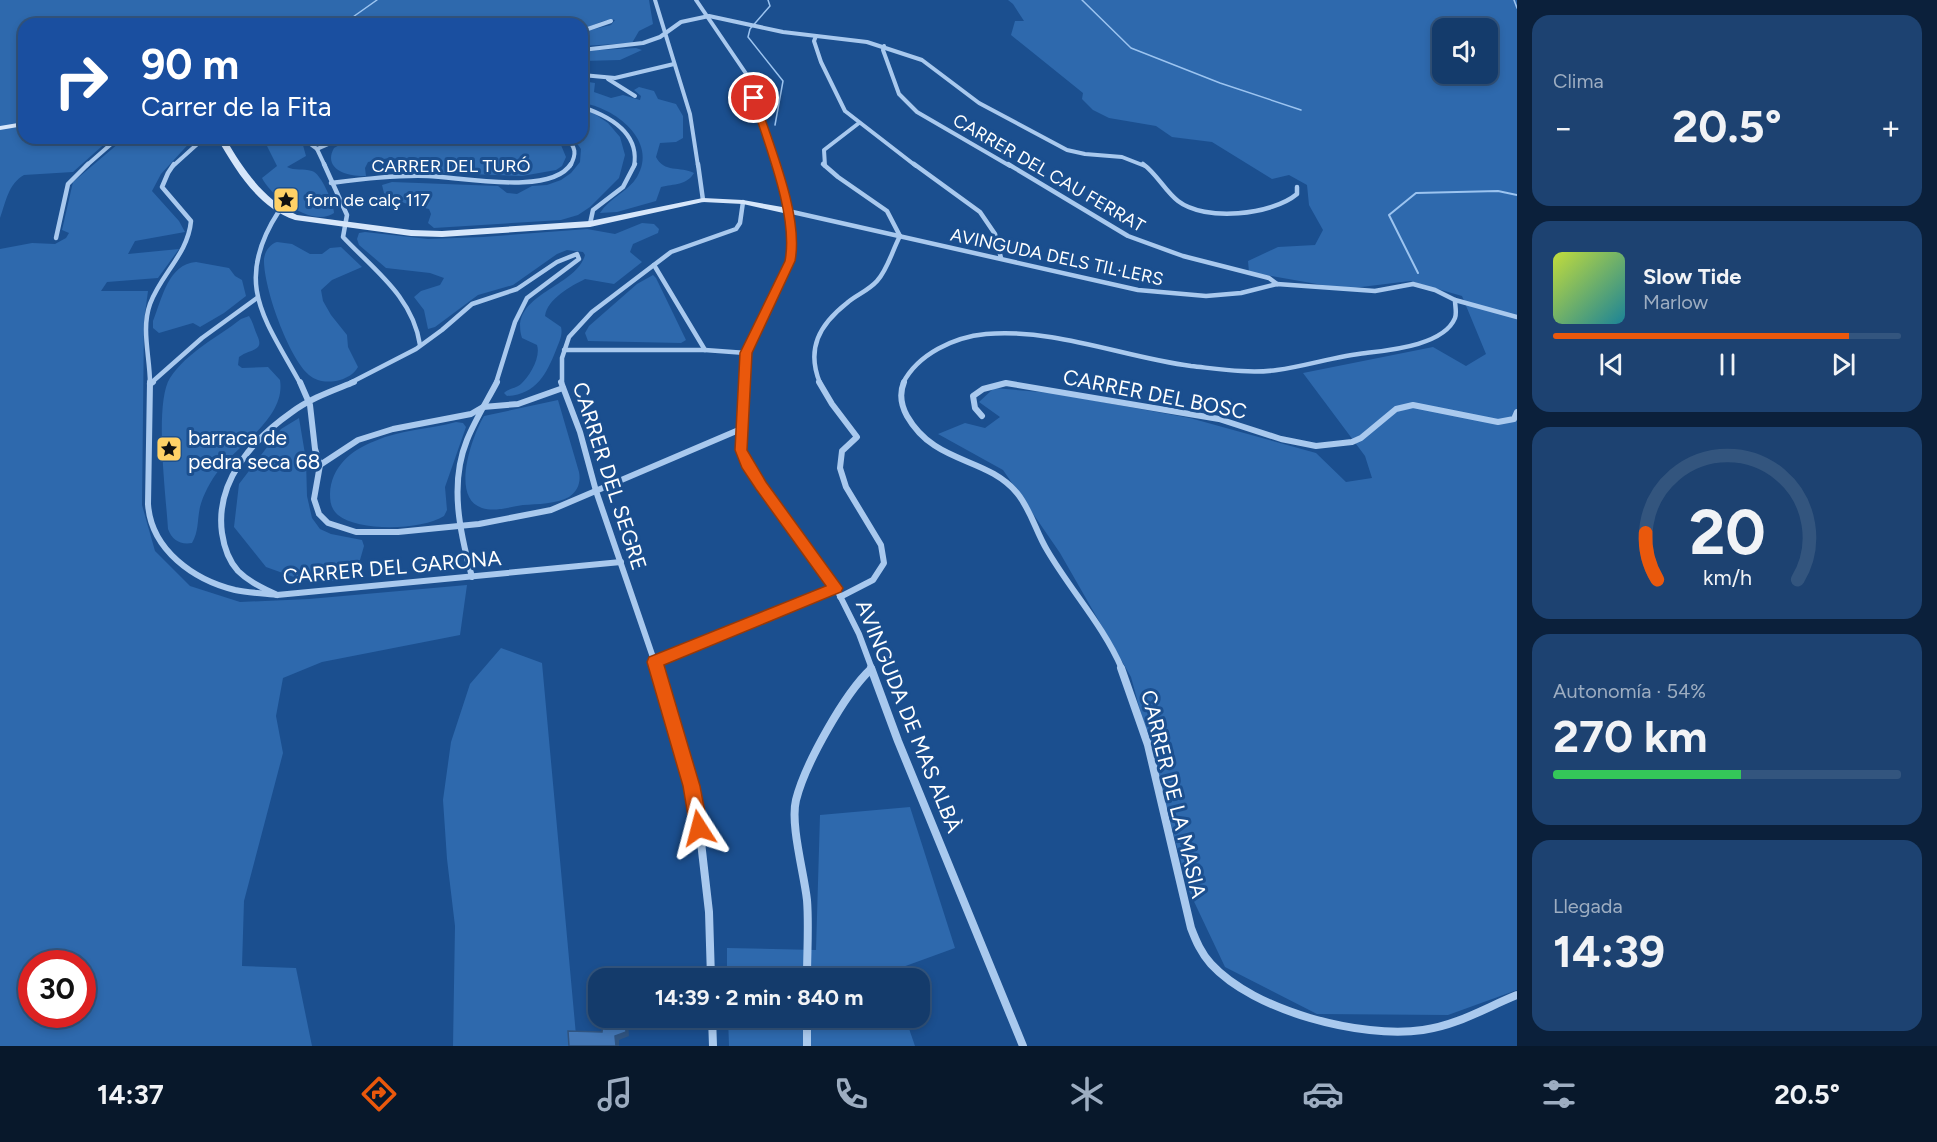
<!DOCTYPE html>
<html lang="es">
<meta charset="utf-8">
<style>
:root{--surface:#143b6b;--page:#1d4271;--text:#f1f3f6;--muted:#9dadc1;--line:#33557e;--accent:#ea580c}
body{margin:0;font-family:Figtree,sans-serif;background:var(--page);color:var(--text);height:100vh;display:flex;flex-direction:column;font-size:22px;white-space:nowrap}
*{box-sizing:border-box;margin:0}
p{font-size:20px;color:var(--muted)}
.icon{flex:none;width:33px;height:33px;fill:none;stroke:currentColor;stroke-width:2;stroke-linecap:round;stroke-linejoin:round}
.map{position:relative;flex:1;overflow:hidden}
.sheet{display:flex;flex-direction:column;gap:15px;padding:15px;background:#0b203b;width:420px}
.sheet>*{flex:none}
.guide{position:absolute;left:18px;top:18px;width:570px;height:126px;border-radius:18px;box-shadow:0 3px 9px #0003,0 0 0 2px var(--line);background:#1a4fa0;color:#fff;overflow:hidden}
.tools{position:absolute;left:1432px;top:18px;display:grid;gap:12px}
.tools a{display:grid;place-items:center;width:66px;height:66px;border-radius:12px;background:var(--surface);box-shadow:0 3px 9px #0003,0 0 0 2px var(--line);font-size:30px}
.speed{position:absolute;left:18px;top:950px;display:flex;gap:12px;font-size:30px;font-weight:700;text-align:center}
.speed>*{display:grid;place-content:center;width:78px;height:78px;border-radius:50%;background:var(--surface);box-shadow:0 3px 9px #0003,0 0 0 2px var(--line);line-height:1}
.speed .limit{border:9px solid #d22;background:#fff;color:#111}
.pin{position:absolute;display:grid;place-items:center;width:51px;height:51px;color:#fff;margin:-26px;border:3px solid #fff;border-radius:50%;box-shadow:0 2px 6px #0007}
.me{position:absolute;width:66px;margin:-33px;rotate:351deg;stroke-linejoin:round;filter:drop-shadow(0 0 4px #0008)}
.turn{display:flex;align-items:center;gap:21px;height:126px;padding:0 24px;font-size:27px}
.turn .icon{width:78px;height:78px;stroke-width:2.5}
.turn b{display:block;font-size:42px;line-height:51px}
.big{font-size:45px;font-weight:700;line-height:1.1}
.sheet .widget{flex:1;display:flex;flex-direction:column;justify-content:center;gap:9px;min-width:0;padding:0 21px;border-radius:18px;background:var(--page)}
.sheet .dial{align-items:center;gap:0}
.dial svg{height:156px;overflow:visible;fill:none;stroke:var(--line);stroke-width:7;stroke-linecap:round;text-anchor:middle}
.dial text{fill:var(--text);stroke:none}
.song{display:flex;align-items:center;gap:18px}
.cover{width:72px;height:72px;border-radius:9px;background:linear-gradient(135deg,hsl(70 70% 55%),hsl(190 70% 35%))}
.played{height:6px;border-radius:3px;background:linear-gradient(90deg,var(--accent) 85%,var(--line) 85%)}
.keys{display:flex;justify-content:space-around;direction:ltr}
.heat{display:flex;justify-content:space-between;align-items:center;font-size:33px;direction:ltr}
.charge{height:9px;border-radius:4px;background:linear-gradient(90deg,#34c759 54%,var(--line) 0)}
.trip{position:absolute;left:588px;top:968px;width:342px;height:60px;border-radius:18px;background:var(--surface);box-shadow:0 3px 9px #0003,0 0 0 2px var(--line);font-weight:700;line-height:60px;text-align:center}
.tab-bar{display:flex;height:96px;justify-content:space-around;align-items:center;background:#08182b;color:var(--muted)}
.tab-bar .icon{width:42px;height:42px}
.tab-bar .selected{color:var(--accent)}
.tab-bar b{font-size:27px;color:var(--text)}
main{display:flex;flex:1;min-height:0}
.map>svg:first-child{display:block}
.green{fill:#2e69ad;fill-rule:evenodd}
.lines{fill:none;stroke-linecap:round;stroke-linejoin:round}
.stream-far1{stroke:#9cc4f0;stroke-width:1.5}
.stream{stroke:#9cc4f0;stroke-width:2}
.street-far3{stroke:#a9c9ee;stroke-width:4}
.street-far2{stroke:#a9c9ee;stroke-width:4.5}
.street-far1{stroke:#a9c9ee;stroke-width:6}
.street{stroke:#a9c9ee;stroke-width:8}
.secondary{fill:#d6e6fa;fill-rule:evenodd}
.shaded-wall{fill:#305480}
.building{fill:#4478b7;stroke:#305480;stroke-width:1.5}
.route{fill:#ea580c;stroke:#983908;stroke-width:1.5}
.labels{text-anchor:middle;dominant-baseline:central;stroke-width:6;stroke-linejoin:round;paint-order:stroke}
.far-street-label{font-size:18px;fill:#fff;stroke:#1b4f8f}
.far-poi-label{font-size:18px;fill:#fff;stroke:#1b4f8f;text-anchor:start}
.street-label{font-size:21px;fill:#fff;stroke:#1b4f8f}
.poi-label{font-size:21px;fill:#fff;stroke:#1b4f8f;text-anchor:start}
</style>
<main>
<div class="map">
<svg width="1517" height="1046" viewBox="0 0 1517 1046">
<rect width="100%" height="100%" fill="#1b4f8f"/>
<g class="green">
<path d="M0,0H649L653,24L639,31L632,43L582,46V32L611,25L615,20C605,18 593,26 582,29V24L510,23L24,24V138L110,139L73,172L24,175C8,184 6,202 0,218Z"/>
<path d="M1008,0H1517V990L1448,1015L1317,1014L1225,967L1189,891L1131,677L1060,553L1003,470L938,434L965,423L985,428L1000,417L979,402L994,388L1052,393L1190,418L1316,453L1346,482L1372,478L1365,456L1303,373L1433,347L1466,366L1486,354L1462,296L1410,281L1345,289L1249,272L1248,261L1278,247L1315,245L1323,230L1309,205L1307,185L1289,175L1272,179L1212,142L1172,137L1156,126L1109,118L1093,110L1082,99L1083,93L1011,35L1015,21H1024L1013,4ZM1443,28H1488V74H1443Z"/>
<polygon points="636,48 642,50 620,60 582,61 582,51"/>
<path d="M582,81L595,83L594,92L611,98L623,95L640,100L641,96L634,90L639,87L654,91L658,99L676,104L683,116V138L676,142L660,143L656,157C664,173 680,166 694,173C687,185 674,184 661,187L656,201L617,212L600,213C609,198 628,192 637,177C659,141 614,107 582,103Z"/>
<polygon points="582,110 592,112 608,123 620,137 625,155 619,178 590,207 578,215 561,220 434,228 428,223 431,214 429,209 396,201 384,193 382,185 392,182 498,186 507,193 517,194 532,186 547,185 561,180 571,173 580,162 581,149 573,138 582,138"/>
<path d="M125,138H194L161,174L152,191L179,221L185,232L135,241L128,254L179,249L158,278L107,282L101,291H148L144,321L142,505L155,551L190,586L240,602L309,599L467,585L460,635L322,662L283,678L276,716L283,753L244,901L242,966L296,968L312,1046H0V249L32,243L55,244L66,238L69,233L62,230L73,182ZM32,963H82V1014H32Z"/>
<path d="M232,138H301L306,156L287,167C295,171 303,168 312,171C321,173 334,204 334,213C313,228 271,197 262,178L277,166L264,140L262,138L234,142Z"/>
<path d="M352,138H399L396,143L410,146L423,138H552L561,145L566,157L562,166L556,170L522,176L412,172L407,169L403,159L389,158L368,162L365,168L366,176C349,177 322,170 334,148Z"/>
<path d="M642,223L654,224L659,229L658,233L633,244L630,252L642,262L614,284L585,279C571,286 547,299 545,316L561,327C563,335 559,342 556,350C547,373 536,395 507,396L504,393C509,388 515,389 521,384C530,376 541,357 537,345L522,338C508,294 576,288 585,255L583,252L567,250L557,254L513,285L478,295L435,327L428,329L424,310L414,297L421,291L440,285L444,278L430,273L386,268L359,245L357,239L359,233L365,232L428,239L483,237L587,229L615,234Z"/>
<path d="M277,242L292,244L310,254H322L330,248L341,247L362,267L332,280L321,290L323,301L331,315L347,335L348,347L358,367C354,374 347,378 340,380C329,383 317,382 309,375C288,357 263,286 264,259C265,251 270,244 277,242Z"/>
<path d="M196,262L229,268L235,276L242,280L246,296L224,313L200,327L193,323L159,333L153,328V321C162,299 168,264 196,262Z"/>
<polygon points="653,275 656,278 686,340 681,343 588,341 585,333 589,326 637,284"/>
<path d="M249,316C253,322 254,328 257,335C265,352 251,348 239,357L238,365L242,368L268,367L280,380C286,417 239,444 219,470C211,480 203,495 200,507C197,521 199,531 192,543C180,545 172,540 168,529C166,496 154,403 170,378C187,352 218,337 241,319Z"/>
<path d="M558,400L579,472C581,482 578,491 569,497C557,504 537,504 523,505C510,507 495,512 482,508C450,498 472,436 484,416Z"/>
<polygon points="299,418 306,460 307,496 312,518 320,529 331,534 362,540 364,546 358,567 355,575 348,581 305,581 266,567 234,527 239,484 281,429"/>
<path d="M456,422L463,423L466,427L445,487L447,510L444,516C422,530 359,532 338,515C331,509 330,502 330,494C331,467 351,450 375,441C399,430 430,429 456,422Z"/>
<polygon points="501,648 542,663 577,1046 453,1046 455,926 447,859 443,800 451,742 470,684"/>
<polygon points="910,807 955,948 889,972 891,978 727,978 727,948 816,950 820,815"/>
<polygon points="728,1017 905,1017 915,1046 729,1046"/>
</g>
<g class="lines">
<g class="stream-far1">
<polyline points="768,0 770,6 750,29 748,37 783,81 775,125"/>
<polyline points="1082,0 1131,48 1220,83 1301,110"/>
<polyline points="1514,0 1517,8"/>
<polyline points="343,24 377,0"/>
</g>
<polyline class="stream" points="1418,273 1389,215 1416,193 1498,191 1517,195"/>
<g class="street-far3">
<polyline points="655,0 690,114 698,166"/>
<polyline points="696,0 747,75 774,166"/>
<polyline points="582,31 611,21"/>
<polyline points="816,36 814,41 821,62 845,111 916,166"/>
<polyline points="884,46 883,50 899,94 917,112 1010,166"/>
<polyline points="582,50 643,43 660,37 681,22 709,16 783,32 867,42 922,60 979,103 1067,150 1085,154 1122,157 1145,166"/>
<polyline points="582,75 615,78 674,64"/>
<polyline points="608,79 635,96"/>
<path d="M582,107C609,116 640,133 634,166"/>
<polyline points="307,138 309,143 317,149 325,166"/>
<path d="M566,138C576,147 577,154 570,166"/>
<polyline points="411,140 416,138"/>
<polyline points="317,149 342,138"/>
<polyline points="86,166 118,138"/>
<polyline points="173,166 204,138"/>
<polyline points="825,166 824,150 859,123"/>
</g>
<g class="street-far2">
<path d="M324,164L347,215L343,237C374,270 413,297 420,345"/>
<polyline points="698,164 703,200"/>
<polyline points="823,164 838,177 887,211 900,236"/>
<polyline points="914,164 980,212 995,234 1001,258"/>
<polyline points="1008,164 1128,236 1183,256 1269,278 1277,284"/>
<path d="M1143,164C1157,174 1165,191 1178,201C1205,222 1272,215 1297,194V187"/>
<path d="M331,183C363,179 396,175 428,176C461,177 551,196 571,164"/>
<path d="M279,211C232,283 265,319 300,383"/>
<polyline points="788,211 1138,290 1206,296 1241,293 1277,284 1375,291 1413,284 1435,290 1455,300 1517,317"/>
<polyline points="590,224 593,210 623,187 635,164"/>
<polyline points="56,238 68,184 88,164"/>
<polyline points="654,265 705,350"/>
<polyline points="564,350 705,350 746,353"/>
<path d="M150,383C150,357 141,329 150,304C161,274 188,254 191,221L162,187L168,173L174,164"/>
<polyline points="151,383 202,338 257,298"/>
<polyline points="350,383 416,349 442,330 472,304 517,289 557,262 577,254 579,259 527,298 515,322 496,383"/>
<polyline points="562,383 562,358 569,337 592,312 671,252 736,229 740,223 743,202"/>
<path d="M744,383L746,353L790,261C796,228 783,196 774,164"/>
<path d="M820,383C806,349 819,325 847,303C856,295 868,291 877,281C888,269 892,251 900,236"/>
<path d="M903,383C918,354 954,337 986,334C1055,328 1123,357 1191,366C1219,369 1249,374 1277,370C1307,366 1336,356 1366,353C1391,350 1444,345 1455,318C1457,313 1455,306 1455,300"/>
</g>
<g class="street-far1">
<path d="M150,382L148,504C151,550 194,580 235,590C249,593 263,593 277,595L621,562"/>
<polyline points="300,382 310,405 315,449 320,465 314,499 319,514 328,523 356,532 398,532 479,524 551,510 741,429"/>
<polyline points="561,382 580,432 596,491 657,669"/>
<polyline points="745,382 741,450 761,486 836,588 859,634 872,669"/>
<polyline points="819,382 832,404 857,437 842,451 840,468 846,487 881,545 884,563 873,580 840,597"/>
<path d="M904,382C899,394 901,405 907,416C935,465 986,456 1017,493C1031,510 1036,532 1047,550C1071,591 1103,625 1122,669"/>
<polyline points="150,384 153,382"/>
<polyline points="982,416 975,408 973,396 983,389 1006,383 1219,419 1281,439 1316,446 1352,442 1361,438 1396,409 1413,405 1498,422 1514,419 1517,412"/>
<polyline points="320,465 358,440 393,429 471,414 483,407 518,404 563,388"/>
<path d="M472,577C460,533 449,484 467,440C475,420 487,401 497,382"/>
<path d="M277,595C263,588 249,582 238,571C228,560 224,547 222,533C215,482 252,440 292,412C311,398 332,391 354,382"/>
<polyline points="655,662 836,588"/>
</g>
<g class="street">
<polyline points="657,668 697,807 709,912 711,978"/>
<polyline points="871,668 898,741 1023,1046"/>
<path d="M1121,668L1148,745L1191,928C1196,941 1201,953 1211,964C1254,1011 1361,1039 1423,1030C1458,1025 1485,1008 1517,995"/>
<path d="M807,978C807,952 809,925 807,900C804,873 790,824 796,800C805,764 845,693 871,669"/>
<polyline points="712,1017 713,1046"/>
<polyline points="807,1017 807,1046"/>
</g>
<g class="secondary">
<polygon points="24,122 24,126 0,130 0,126"/>
<path d="M217,138H225C244,170 263,199 297,215L411,230L442,231L590,221L703,198L743,200L788,208L792,211L788,214L743,204L703,202L590,227L442,237L411,236L295,220C257,207 236,170 217,138Z"/>
</g>
</g>
<polygon class="shaded-wall" points="625,1017 628,1021 629,1036 619,1040 619,1046 616,1046 615,1036"/>
<polygon class="building" points="604,1017 625,1017 626,1032 615,1036 616,1046 569,1046 568,1031 602,1032"/>
<path class="route" d="M754,95L758,98C772,143 804,215 795,261L752,353L747,450L766,482L843,588L841,592L664,665L700,786L708,828L706,834L699,837L693,834L690,828L683,786L647,662L649,657L826,586L756,489L742,468L735,450L740,353L785,261C794,215 764,144 750,98Z"/>
<defs>
<symbol id="sight-square" viewBox="-11 -11 22 22"><rect x="-9" y="-9" width="18" height="18" rx="4" fill="#ffd166" stroke="#1b4f8f"/><path d="M0-6L1.8-2.2L6-1.7L2.9 1.2L3.7 5.4L0 3.3L-3.7 5.4L-2.9 1.2L-6-1.7L-1.8-2.2Z" fill="#111"/></symbol>
</defs>
<g fill-rule="evenodd">
<use href="#sight-square" x="271" y="185" width="30" height="30"/>
<use href="#sight-square" x="154" y="434" width="30" height="30"/>
</g>
<g class="labels">
<g class="far-street-label">
<text x="451" y="166">CARRER DEL TURÓ</text>
<text transform="translate(1049 173) rotate(30)">CARRER DEL CAU FERRAT</text>
<text transform="translate(1057 257) rotate(12)">AVINGUDA DELS TIL·LERS</text>
</g>
<g class="far-poi-label">
<text x="306" y="200">forn de calç 117</text>
</g>
<g class="street-label">
<text transform="translate(1155 394) rotate(11)">CARRER DEL BOSC</text>
<text transform="translate(610 476) rotate(72)">CARRER DEL SEGRE</text>
<text transform="translate(392 567) rotate(-5)">CARRER DEL GARONA</text>
<text transform="translate(909 716) rotate(68)">AVINGUDA DE MAS ALBÀ</text>
<text transform="translate(1174 794) rotate(76)">CARRER DE LA MASIA</text>
</g>
<g class="poi-label">
<text x="188" y="437">barraca de<tspan x="188" dy="24">pedra seca 68</tspan></text>
</g>
</g>
</svg>
<div class="tools">
<a><svg class="icon" aria-label="sound" viewBox="0 0 24 24"><path d="M4 9h4l5-4v14l-5-4H4zM17 9q2 3 0 6"/></svg></a>
</div>
<div class="speed"><div class="limit">30</div></div>
<div class="pin" style="left:754px;top:98px;background:#d93025"><svg class="icon" aria-label="arrive" viewBox="0 0 24 24"><path d="M6 21V4h12l-3 4 3 4H6"/></svg></div>
<svg class="me" style="left:699px;top:828px" viewBox="-20 -20 40 40"><path d="M0-17L14 15 0 8-14 15z" fill="#ea580c" stroke="#fff" stroke-width="4"/></svg>
<div class="trip">14:39 · 2 min · 840 m</div>
<div class="guide">
<div class="turn"><svg class="icon" aria-label="right" viewBox="0 0 24 24"><path d="M7 20v-9h11M14 6l5 5-5 5"/></svg><div><b>90 m</b>Carrer de la Fita</div></div>
</div>
</div>
<section class="sheet">
<div class="widget"><p>Clima</p>
<div class="heat"><a>−</a><b class="big">20.5°</b><a>+</a></div>
</div>
<div class="widget">
<div class="song"><i class="cover"></i><div><b>Slow Tide</b><p>Marlow</p></div></div>
<div class="played"></div>
<div class="keys"><svg class="icon" aria-label="previous" viewBox="0 0 24 24"><path d="M18 5L8 12l10 7zM5 5v14"/></svg><svg class="icon" aria-label="pause" viewBox="0 0 24 24"><path d="M8 5v14M16 5v14"/></svg><svg class="icon" aria-label="next" viewBox="0 0 24 24"><path d="M6 5l10 7-10 7zM19 5v14"/></svg></div>
</div>
<div class="widget dial"><svg viewBox="0 0 100 80">
<path d="M14 69A42 42 0 1 1 86 69"/>
<path d="M14 69A42 42 0 0 1 8 45" stroke="#ea580c"/>
<text x="50" y="56" font-size="32" font-weight="700">20</text>
<text x="50" y="72" font-size="11">km/h</text>
</svg></div>
<div class="widget"><p>Autonomía · 54%</p><b class="big">270 km</b><div class="charge"></div></div>
<div class="widget"><p>Llegada</p><b class="big">14:39</b></div>
</section>
</main>
<nav class="tab-bar">
<b>14:37</b>
<svg class="icon selected" aria-label="directions" viewBox="0 0 24 24"><path d="M12 3l9 9-9 9-9-9zM9 14v-3h6M13 9l2 2-2 2"/></svg>
<svg class="icon" aria-label="music" viewBox="0 0 24 24"><path d="M9 18V5l10-2v13"/><circle cx="6" cy="18" r="3"/><circle cx="16" cy="16" r="3"/></svg>
<svg class="icon" aria-label="phone" viewBox="0 0 24 24"><path d="M5 4h4l2 5-3 2q2 4 5 5l2-3 5 2v4C11 20 4 13 5 4z"/></svg>
<svg class="icon" aria-label="climate" viewBox="0 0 24 24"><path d="M12 3v18M4 7l16 10M4 17L20 7"/></svg>
<svg class="icon" aria-label="car" viewBox="0 0 24 24"><path d="M5 17H2v-5l4-1 3-4h7l3 4 3 1v5h-3M9 17h6M6 11h13"/><circle cx="7" cy="17" r="2"/><circle cx="17" cy="17" r="2"/></svg>
<svg class="icon" aria-label="filters" viewBox="0 0 24 24"><path d="M4 7h16M4 17h16"/><circle cx="9" cy="7" r="2"/><circle cx="15" cy="17" r="2"/></svg>
<b>20.5°</b>
</nav>
